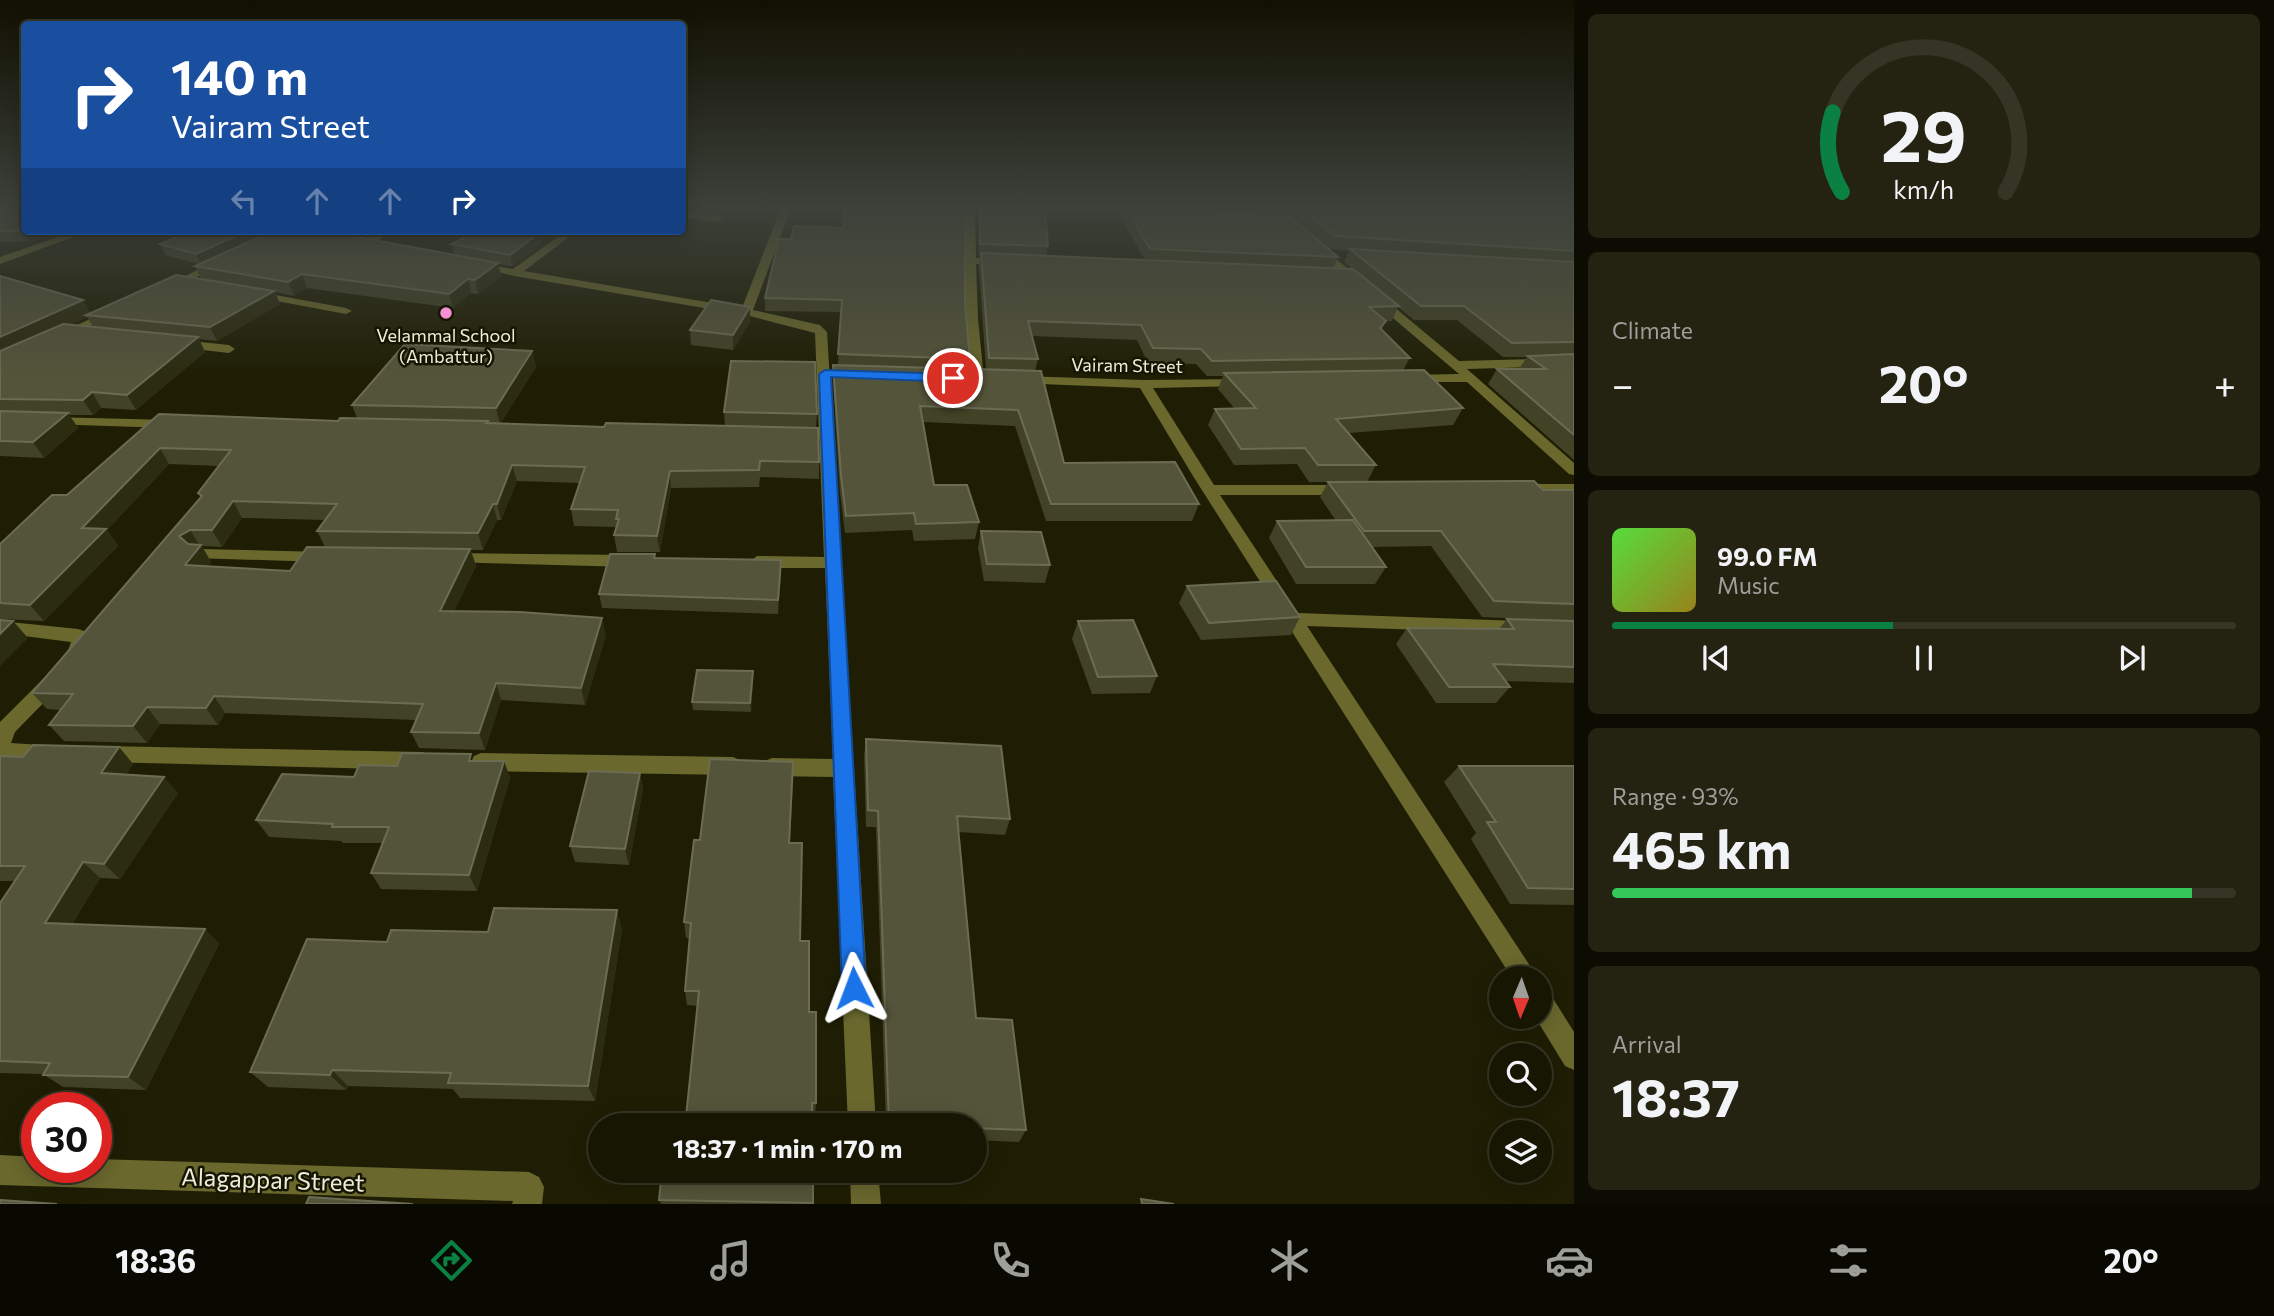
<!DOCTYPE html>
<meta charset="utf-8">
<style>
:root{--surface:#171603;--page:#242312;--text:#f1f3f6;--muted:#9e9f9a;--line:#363525;--accent:#0b8043}
body{margin:0;font-family:Commissioner,sans-serif;background:var(--page);color:var(--text);height:100vh;display:flex;flex-direction:column;font-size:26px;white-space:nowrap}
*{box-sizing:border-box;margin:0}
p{font-size:23px;color:var(--muted)}
.icon{flex:none;width:38px;height:38px;fill:none;stroke:currentColor;stroke-width:2;stroke-linecap:round;stroke-linejoin:round}
.map{position:relative;flex:1;overflow:hidden}
.sheet{display:flex;flex-direction:column;gap:14px;padding:14px;background:#0d0c02;width:700px}
.sheet>*{flex:none}
.guide{position:absolute;left:21px;top:21px;width:665px;height:214px;border-radius:7px;box-shadow:0 4px 18px #0003,0 0 0 2px var(--line);background:#1a4fa0;color:#fff;overflow:hidden}
.needle{width:46px;rotate:182deg}
.fabs{position:absolute;left:1489px;top:966px;display:grid;gap:14px}
.fabs a{display:grid;place-items:center;width:63px;height:63px;border-radius:50%;background:var(--surface);box-shadow:0 4px 18px #0003,0 0 0 2px var(--line);font-size:35px}
.speed{position:absolute;left:21px;top:1092px;display:flex;gap:14px;font-size:35px;font-weight:700;text-align:center}
.speed>*{display:grid;place-content:center;width:91px;height:91px;border-radius:50%;background:var(--surface);box-shadow:0 4px 18px #0003,0 0 0 2px var(--line);line-height:1}
.speed .limit{border:10px solid #d22;background:#fff;color:#111}
.pin{position:absolute;display:grid;place-items:center;width:60px;height:60px;color:#fff;margin:-30px;border:4px solid #fff;border-radius:50%;box-shadow:0 2px 7px #0007}
.me{position:absolute;width:77px;margin:-38px;rotate:357deg;stroke-linejoin:round;filter:drop-shadow(0 0 5px #0008)}
.turn{display:flex;align-items:center;gap:24px;height:147px;padding:0 35px;font-size:32px}
.turn .icon{width:91px;height:91px;stroke-width:2.5}
.turn b{display:block;font-size:49px;line-height:60px}
.lanes{display:flex;align-items:center;height:66px;padding:0 35px;background:#0003;justify-content:center;gap:35px;direction:ltr}
.lanes .off{opacity:.35}
.big{font-size:52px;font-weight:700;line-height:1.1}
.sheet .widget{flex:1;display:flex;flex-direction:column;justify-content:center;gap:10px;min-width:0;padding:0 24px;border-radius:10px;background:var(--page)}
.sheet .dial{align-items:center;gap:0}
.dial svg{height:182px;overflow:visible;fill:none;stroke:var(--line);stroke-width:7;stroke-linecap:round;text-anchor:middle}
.dial text{fill:var(--text);stroke:none}
.song{display:flex;align-items:center;gap:21px}
.cover{width:84px;height:84px;border-radius:10px;background:linear-gradient(135deg,hsl(110 70% 55%),hsl(50 70% 35%))}
.played{height:7px;border-radius:4px;background:linear-gradient(90deg,var(--accent) 45%,var(--line) 45%)}
.keys{display:flex;justify-content:space-around;direction:ltr}
.heat{display:flex;justify-content:space-between;align-items:center;font-size:38px;direction:ltr}
.charge{height:10px;border-radius:5px;background:linear-gradient(90deg,#34c759 93%,var(--line) 0)}
.trip{position:absolute;left:588px;top:1113px;width:399px;height:70px;border-radius:35px;background:var(--surface);box-shadow:0 4px 18px #0003,0 0 0 2px var(--line);font-weight:700;line-height:70px;text-align:center}
.tab-bar{display:flex;height:112px;justify-content:space-around;align-items:center;background:#090901;color:var(--muted)}
.tab-bar .icon{width:49px;height:49px}
.tab-bar .on{color:var(--accent)}
.tab-bar b{font-size:32px;color:var(--text)}
main{display:flex;flex:1;min-height:0}
.map>svg:first-child{display:block}
.lines{fill:none;stroke-linecap:round;stroke-linejoin:round}
.minor{fill:#6a682d;fill-rule:evenodd}
.wall{fill:#424227;fill-rule:evenodd}
.shaded-wall{fill:#2c2c11}
.building{fill:#54543a;stroke:#6c6c54;stroke-width:2}
.route{fill:#1a73e8;stroke:#114b97;stroke-width:2}
.poi-dot{fill:#f491d4;stroke:#161500;stroke-width:2.5}
.labels{text-anchor:middle;dominant-baseline:central;stroke-width:5;stroke-linejoin:round;paint-order:stroke}
.far-poi-label{font-size:18px;fill:#ededdd;stroke:#161500}
.far-street-label{font-size:18px;fill:#ededdd;stroke:#161500}
.near-street-label{font-size:24px;fill:#ededdd;stroke:#161500}
</style>
<main>
<div class="map">
<svg width="1574" height="1204" viewBox="0 0 1574 1204">
<rect width="100%" height="100%" fill="#1f1e04"/>
<g class="lines">
<g class="minor">
<polygon points="781,208 791,208 753,310 820,325 827,332 876,1125 848,1125 833,777 772,776 765,773 762,767 765,761 772,758 833,759 825,568 757,568 749,562 757,556 824,557 815,333 746,315 514,276 473,266 478,263 513,269 566,231 577,231 524,271 742,308"/>
<polygon points="965,208 975,208 976,258 1001,259 1006,262 1001,265 976,264 978,319 984,379 978,383 972,379 966,319"/>
<polygon points="1264,208 1275,208 1301,231 1292,233"/>
<polygon points="682,211 718,216 723,219 718,222 682,217"/>
<polygon points="75,231 90,231 0,264 0,257"/>
<polygon points="380,231 392,231 372,245 364,245 364,241"/>
<polygon points="1314,247 1322,247 1459,361 1574,358 1574,366 1467,369 1574,463 1574,475 1569,474 1467,382 1404,382 1403,379 1409,375 1459,374 1314,251"/>
<polygon points="216,261 225,263 173,289 163,287"/>
<polygon points="254,291 346,308 352,311 346,314 250,296 250,292"/>
<polygon points="107,311 117,313 64,339 54,336"/>
<polygon points="181,340 229,345 235,349 229,353 177,347 175,344"/>
<polygon points="1020,376 1144,380 1249,379 1249,385 1244,386 1153,388 1214,485 1347,485 1355,490 1347,495 1220,495 1298,613 1574,623 1574,635 1307,626 1538,978 1512,978 1193,476 1140,388 1015,383 1015,377"/>
<polygon points="51,417 170,420 177,424 170,428 46,424 46,418"/>
<polygon points="1518,484 1574,484 1574,494 1513,492 1510,489"/>
<polygon points="200,549 323,552 331,557 323,562 194,558 192,554"/>
<polygon points="452,553 631,555 639,561 631,567 446,562 444,558"/>
<polygon points="0,621 78,629 84,631 90,643 81,665 67,665 65,660 71,642 0,633"/>
<polygon points="52,675 59,677 62,682 59,687 15,732 11,743 58,746 61,752 58,758 51,760 0,758 0,722 45,677"/>
<polygon points="103,746 422,752 429,755 432,761 429,767 422,770 103,762 96,760 93,754 96,748"/>
<polygon points="481,753 733,757 740,760 743,766 740,772 733,775 481,771 474,768 471,762 474,756"/>
<polygon points="1540,988 1549,992 1574,1032 1574,1070 1565,1066 1535,1017 1540,1017"/>
<polygon points="0,1155 37,1157 37,1167 96,1167 96,1159 529,1172 539,1177 544,1187 542,1204 512,1204 513,1201 0,1185"/>
<polygon points="850,1171 878,1171 881,1204 851,1204"/>
</g>
</g>
<g class="wall">
<polygon points="0,208 24,208 24,231 59,231 30,242 0,242 0,210 18,210 0,210"/>
<path d="M978,208H1045L1048,246L1046,256L1145,260L1115,208H1175L1176,211H1180V208H1275L1272,216L1289,217L1279,208H1574V460L1488,384L1497,369H1519L1527,357H1503L1457,320H1414L1398,307L1392,321H1385L1382,330L1410,358L1403,370L1463,408L1453,425L1349,433L1376,465L1367,482L1574,490V683L1505,681L1510,687L1496,703H1436L1396,644L1407,628H1500L1507,619L1570,621L1482,617L1431,546L1372,547L1386,567L1375,584H1296L1269,538L1277,521H1336L1320,497L1328,482H1309L1297,464L1234,465L1208,425L1215,409H1235L1218,389L1223,376H1207L1196,364L1148,363L1137,340L1032,336L1038,359L1035,371L1064,463L1199,504L1192,521H1046L1015,426L923,422L934,485L979,522L975,539L914,541L912,530L845,533L840,493L833,381V365H838L841,312L765,311V298L791,239L965,306L970,359L969,369L986,370L979,267L980,256L979,255ZM1329,249L1349,251L1344,262L1352,269L1333,268L1338,257Z"/>
<path d="M192,231H364L354,236L454,255L451,244L477,231H553L540,240L541,244L512,266L498,264L501,276L478,294L471,293L453,308L307,288L294,296L275,292L280,304L217,341L199,339L205,352L136,410L101,408L93,415H69L78,428L44,458L0,456V276L83,300L90,313L201,279L195,266L199,264L165,255L160,244ZM87,317L93,327L69,325Z"/>
<polygon points="750,307 750,322 733,350 691,345 690,330"/>
<path d="M532,351L536,367L500,424L604,427L725,426L724,412L817,414L816,427L819,462V479L760,477L759,487L671,488L660,552H617L614,535L616,527L574,526L571,509L580,483L517,481L501,520H497L483,550H471L476,566L454,611L606,635L585,705L501,700L485,750L419,748L411,732L416,720L225,713L218,725L160,724L147,743L64,741L49,725L60,710L47,709L32,693L201,497L198,493L219,466L169,464L107,530L118,546L44,621L0,619V544L67,495L159,414L338,421L357,418L352,405ZM242,518L325,520L317,531L325,547L290,571L208,566L211,562L202,546L222,547Z"/>
<polygon points="981,531 1050,565 1045,583 984,581 978,548"/>
<polygon points="655,554 655,558 781,574 778,614 602,608 599,594"/>
<polygon points="1187,586 1300,617 1291,635 1201,640 1179,603"/>
<polygon points="1078,621 1157,676 1150,693 1092,694 1072,639"/>
<polygon points="753,680 751,712 693,710 692,702"/>
<polygon points="866,739 1010,819 1005,835 958,832 976,1018 1026,1130 1019,1142 975,1140 975,1125 886,1125 876,827 866,827 864,756"/>
<polygon points="119,747 133,764 126,774 178,793 120,879 100,878 72,924 205,929 219,944 146,1090 63,1087 43,1074 0,1073 0,903 15,881 0,881 0,756 23,757"/>
<polygon points="474,761 504,761 510,778 477,891 381,889 371,873 383,843 343,843 341,841 269,837 256,820 354,777 397,766"/>
<polygon points="1459,766 1574,766 1574,905 1510,904 1471,839 1476,833 1444,782"/>
<polygon points="640,773 643,789 629,865 575,862 570,846"/>
<polygon points="793,779 790,843 800,941 809,1012 816,1103 815,1115 686,1117 698,1006 687,1005 685,991 690,938 686,938 684,922 700,840"/>
<polygon points="622,929 595,1101 460,1098 453,1089 348,1086 346,1090 268,1087 250,1072 387,942 488,932"/>
<polygon points="813,1171 813,1204 661,1204 659,1200"/>
</g>
<g class="shaded-wall">
<polygon points="23,231 59,231 30,242"/>
<polygon points="247,231 276,231 201,265 196,254"/>
<polygon points="352,231 364,231 354,237"/>
<polygon points="535,231 553,231 540,240 541,244 512,266 510,255"/>
<polygon points="498,263 501,276 478,294 475,280"/>
<polygon points="302,274 307,288 294,296 288,282"/>
<polygon points="468,279 471,293 453,308 449,294"/>
<polygon points="274,291 280,304 217,341 210,327"/>
<polygon points="83,300 91,315 86,315 87,317 0,356 0,337"/>
<polygon points="750,307 750,322 733,350 733,335"/>
<polygon points="198,337 205,352 136,410 127,395"/>
<polygon points="532,351 536,367 500,424 496,408"/>
<polygon points="92,392 101,408 93,415 83,400"/>
<polygon points="68,413 78,428 44,458 33,442"/>
<polygon points="160,448 169,464 107,530 118,546 44,621 30,605 82,528"/>
<polygon points="512,465 517,481 501,520 497,504"/>
<polygon points="670,471 671,488 660,552 657,536"/>
<polygon points="233,501 242,518 222,547 212,530"/>
<polygon points="493,504 497,520 483,550 478,533"/>
<polygon points="190,530 200,546 190,553 179,536"/>
<polygon points="201,545 211,562 196,582 185,565"/>
<polygon points="470,549 476,566 446,628 440,611"/>
<polygon points="781,560 781,574 778,614 778,600"/>
<polygon points="602,618 606,635 585,705 581,688"/>
<polygon points="13,621 28,638 0,666 0,634"/>
<polygon points="753,671 753,680 751,712 750,703"/>
<polygon points="496,683 501,700 485,750 479,733"/>
<polygon points="214,696 225,713 218,725 206,708"/>
<polygon points="147,707 160,724 147,743 133,726"/>
<polygon points="119,747 133,764 116,789 101,773"/>
<polygon points="504,761 510,778 477,891 469,875"/>
<polygon points="640,773 643,789 629,865 625,849"/>
<polygon points="164,777 178,793 120,879 104,864"/>
<polygon points="83,862 100,878 63,938 45,923"/>
<polygon points="617,910 622,929 595,1101 588,1086"/>
<polygon points="205,929 219,944 146,1090 128,1077"/>
<polygon points="332,1070 348,1086 346,1090 330,1075"/>
</g>
<g class="building">
<polygon points="19,208 24,208 24,231 0,231 0,210 18,211"/>
<polygon points="844,208 965,208 965,306 970,359 838,354 842,300 765,298 779,239 791,239 794,226 843,228"/>
<polygon points="980,208 1045,208 1048,246 980,244"/>
<polygon points="1126,208 1175,208 1176,211 1187,211 1186,208 1209,208 1208,209 1215,214 1290,217 1338,257 1150,249"/>
<polygon points="1299,208 1574,208 1574,251 1335,236"/>
<polygon points="192,231 247,231 196,254 160,244"/>
<polygon points="273,231 325,231 498,263 475,280 468,279 449,294 302,274 288,282 195,266"/>
<polygon points="477,231 535,231 533,232 539,233 510,255 451,244"/>
<polygon points="1350,249 1574,262 1574,342 1512,343 1464,306 1421,306"/>
<polygon points="981,253 1353,269 1399,306 1369,307 1386,321 1380,328 1410,358 1212,361 1201,349 1153,348 1141,325 1028,321 1038,359 989,358"/>
<polygon points="176,275 274,291 210,327 86,315"/>
<polygon points="0,276 83,300 0,337"/>
<polygon points="711,300 750,307 733,335 690,330"/>
<polygon points="63,324 198,337 127,395 92,392 83,400 0,399 0,351"/>
<polygon points="405,344 532,351 496,408 352,405"/>
<polygon points="1574,354 1574,435 1497,369 1546,369 1528,356"/>
<polygon points="731,361 815,362 817,414 724,412"/>
<polygon points="833,365 1041,371 1064,463 1175,462 1199,504 1051,504 1018,410 920,406 934,485 967,485 979,522 916,524 914,513 846,516 841,476"/>
<polygon points="1424,370 1463,408 1336,419 1376,465 1318,465 1305,448 1241,449 1215,409 1256,408 1224,373"/>
<polygon points="0,411 68,413 33,442 0,441"/>
<polygon points="159,414 338,421 340,418 488,421 486,423 604,427 606,423 818,428 819,462 760,461 759,470 670,471 657,536 614,535 619,519 616,519 618,510 571,509 585,467 512,465 497,504 493,504 478,533 317,531 337,504 233,501 212,530 190,530 179,536 188,544 201,545 185,565 290,571 307,547 470,549 440,611 520,612 602,618 581,688 496,683 479,733 411,732 423,704 214,696 206,708 147,707 133,726 49,725 73,694 32,693 202,496 198,493 231,450 160,448 82,528 106,529 30,605 0,603 0,544 52,495 67,495"/>
<polygon points="1534,481 1543,490 1574,490 1574,604 1494,601 1441,531 1364,531 1328,482"/>
<polygon points="1353,520 1386,567 1306,567 1277,521"/>
<polygon points="981,531 1041,532 1050,565 987,564"/>
<polygon points="610,554 655,554 654,558 781,560 778,600 599,594"/>
<polygon points="1276,581 1300,617 1209,623 1187,586"/>
<polygon points="1507,619 1574,621 1574,667 1493,664 1510,687 1449,687 1407,628 1514,629"/>
<polygon points="0,620 13,621 0,634"/>
<polygon points="1133,620 1157,676 1098,677 1078,621"/>
<polygon points="697,670 753,671 750,703 692,702"/>
<polygon points="866,739 1001,746 1010,819 957,816 976,1018 1012,1020 1026,1130 975,1128 975,1125 920,1125 889,1124 878,811 868,810"/>
<polygon points="33,745 119,747 101,773 164,777 104,864 83,862 45,923 205,929 128,1077 43,1075 50,1063 0,1061 0,903 25,866 0,866 0,756 23,757"/>
<polygon points="402,753 471,754 469,761 504,761 469,875 371,873 389,827 332,827 333,824 256,820 282,774 354,777 359,765 397,766"/>
<polygon points="710,759 793,762 789,843 802,843 800,941 809,941 809,1012 816,1012 816,1103 812,1103 812,1125 667,1125 668,1116 686,1117 699,991 685,991 691,923 684,922 694,840 700,840"/>
<polygon points="1459,766 1574,766 1574,889 1528,888 1487,822 1496,822"/>
<polygon points="589,771 640,773 625,849 570,846"/>
<polygon points="494,908 617,910 588,1086 448,1083 451,1073 332,1070 330,1075 250,1072 307,939 387,942 391,930 488,932"/>
<polygon points="662,1171 813,1171 813,1203 659,1200"/>
<polygon points="309,1197 413,1204 306,1204"/>
<polygon points="1141,1199 1174,1204 1142,1204"/>
<polygon points="0,1200 57,1204 0,1204"/>
</g>
<linearGradient id="sky" x2="0" y2="1"><stop stop-color="#111002"/><stop offset="0.55" stop-color="#3c413a"/><stop offset="1" stop-color="#3c413a" stop-opacity="0"/></linearGradient>
<rect width="1574" height="377" fill="url(#sky)"/>
<polygon class="route" points="825,370 953,374 958,378 953,382 831,377 866,988 862,996 854,999 846,996 842,988 819,374"/>
<circle class="poi-dot" cx="446" cy="313" r="7"/>
<g class="labels">
<g class="far-poi-label">
<text x="446" y="335">Velammal School<tspan x="446" dy="21">(Ambattur)</tspan></text>
</g>
<g class="far-street-label">
<text transform="translate(1127 365) rotate(1)">Vairam Street</text>
</g>
<g class="near-street-label">
<text transform="translate(273 1179) rotate(2)">Alagappar Street</text>
</g>
</g>
</svg>
<div class="fabs">
<a><svg class="needle" viewBox="-14 -14 28 28"><path d="M0-13l5 13h-10z" fill="#e53935"/><path d="M0 13l5-13h-10z" fill="#9e9f9a"/></svg></a>
<a><svg class="icon" aria-label="search" viewBox="0 0 24 24"><circle cx="10" cy="10" r="6"/><path d="M15 15l6 6"/></svg></a>
<a><svg class="icon" aria-label="layers" viewBox="0 0 24 24"><path d="M12 4l9 5-9 5-9-5zM3 14l9 5 9-5"/></svg></a>
</div>
<div class="speed"><div class="limit">30</div></div>
<div class="pin" style="left:953px;top:378px;background:#d93025"><svg class="icon" aria-label="arrive" viewBox="0 0 24 24"><path d="M6 21V4h12l-3 4 3 4H6"/></svg></div>
<svg class="me" style="left:854px;top:988px" viewBox="-20 -20 40 40"><path d="M0-17L14 15 0 8-14 15z" fill="#1a73e8" stroke="#fff" stroke-width="4"/></svg>
<div class="trip">18:37 · 1 min · 170 m</div>
<div class="guide">
<div class="turn"><svg class="icon" aria-label="right" viewBox="0 0 24 24"><path d="M7 20v-9h11M14 6l5 5-5 5"/></svg><div><b>140 m</b>Vairam Street</div></div>
<div class="lanes"><svg class="icon off" aria-label="left" viewBox="0 0 24 24"><path d="M17 20v-9H6M10 6l-5 5 5 5"/></svg><svg class="icon off" aria-label="ahead" viewBox="0 0 24 24"><path d="M12 20V5M6 11l6-6 6 6"/></svg><svg class="icon off" aria-label="ahead" viewBox="0 0 24 24"><path d="M12 20V5M6 11l6-6 6 6"/></svg><svg class="icon" aria-label="right" viewBox="0 0 24 24"><path d="M7 20v-9h11M14 6l5 5-5 5"/></svg></div>
</div>
</div>
<section class="sheet">
<div class="widget dial"><svg viewBox="0 0 100 80">
<path d="M14 69A42 42 0 1 1 86 69"/>
<path d="M14 69A42 42 0 0 1 10 34" stroke="#0b8043"/>
<text x="50" y="56" font-size="32" font-weight="700">29</text>
<text x="50" y="72" font-size="11">km/h</text>
</svg></div>
<div class="widget"><p>Climate</p>
<div class="heat"><a>−</a><b class="big">20°</b><a>+</a></div>
</div>
<div class="widget">
<div class="song"><i class="cover"></i><div><b>99.0 FM</b><p>Music</p></div></div>
<div class="played"></div>
<div class="keys"><svg class="icon" aria-label="previous" viewBox="0 0 24 24"><path d="M18 5L8 12l10 7zM5 5v14"/></svg><svg class="icon" aria-label="pause" viewBox="0 0 24 24"><path d="M8 5v14M16 5v14"/></svg><svg class="icon" aria-label="next" viewBox="0 0 24 24"><path d="M6 5l10 7-10 7zM19 5v14"/></svg></div>
</div>
<div class="widget"><p>Range · 93%</p><b class="big">465 km</b><div class="charge"></div></div>
<div class="widget"><p>Arrival</p><b class="big">18:37</b></div>
</section>
</main>
<nav class="tab-bar">
<b>18:36</b>
<svg class="icon on" aria-label="directions" viewBox="0 0 24 24"><path d="M12 3l9 9-9 9-9-9zM9 14v-3h6M13 9l2 2-2 2"/></svg>
<svg class="icon" aria-label="music" viewBox="0 0 24 24"><path d="M9 18V5l10-2v13"/><circle cx="6" cy="18" r="3"/><circle cx="16" cy="16" r="3"/></svg>
<svg class="icon" aria-label="phone" viewBox="0 0 24 24"><path d="M5 4h4l2 5-3 2q2 4 5 5l2-3 5 2v4C11 20 4 13 5 4z"/></svg>
<svg class="icon" aria-label="climate" viewBox="0 0 24 24"><path d="M12 3v18M4 7l16 10M4 17L20 7"/></svg>
<svg class="icon" aria-label="car" viewBox="0 0 24 24"><path d="M5 17H2v-5l4-1 3-4h7l3 4 3 1v5h-3M9 17h6M6 11h13"/><circle cx="7" cy="17" r="2"/><circle cx="17" cy="17" r="2"/></svg>
<svg class="icon" aria-label="filters" viewBox="0 0 24 24"><path d="M4 7h16M4 17h16"/><circle cx="9" cy="7" r="2"/><circle cx="15" cy="17" r="2"/></svg>
<b>20°</b>
</nav>
